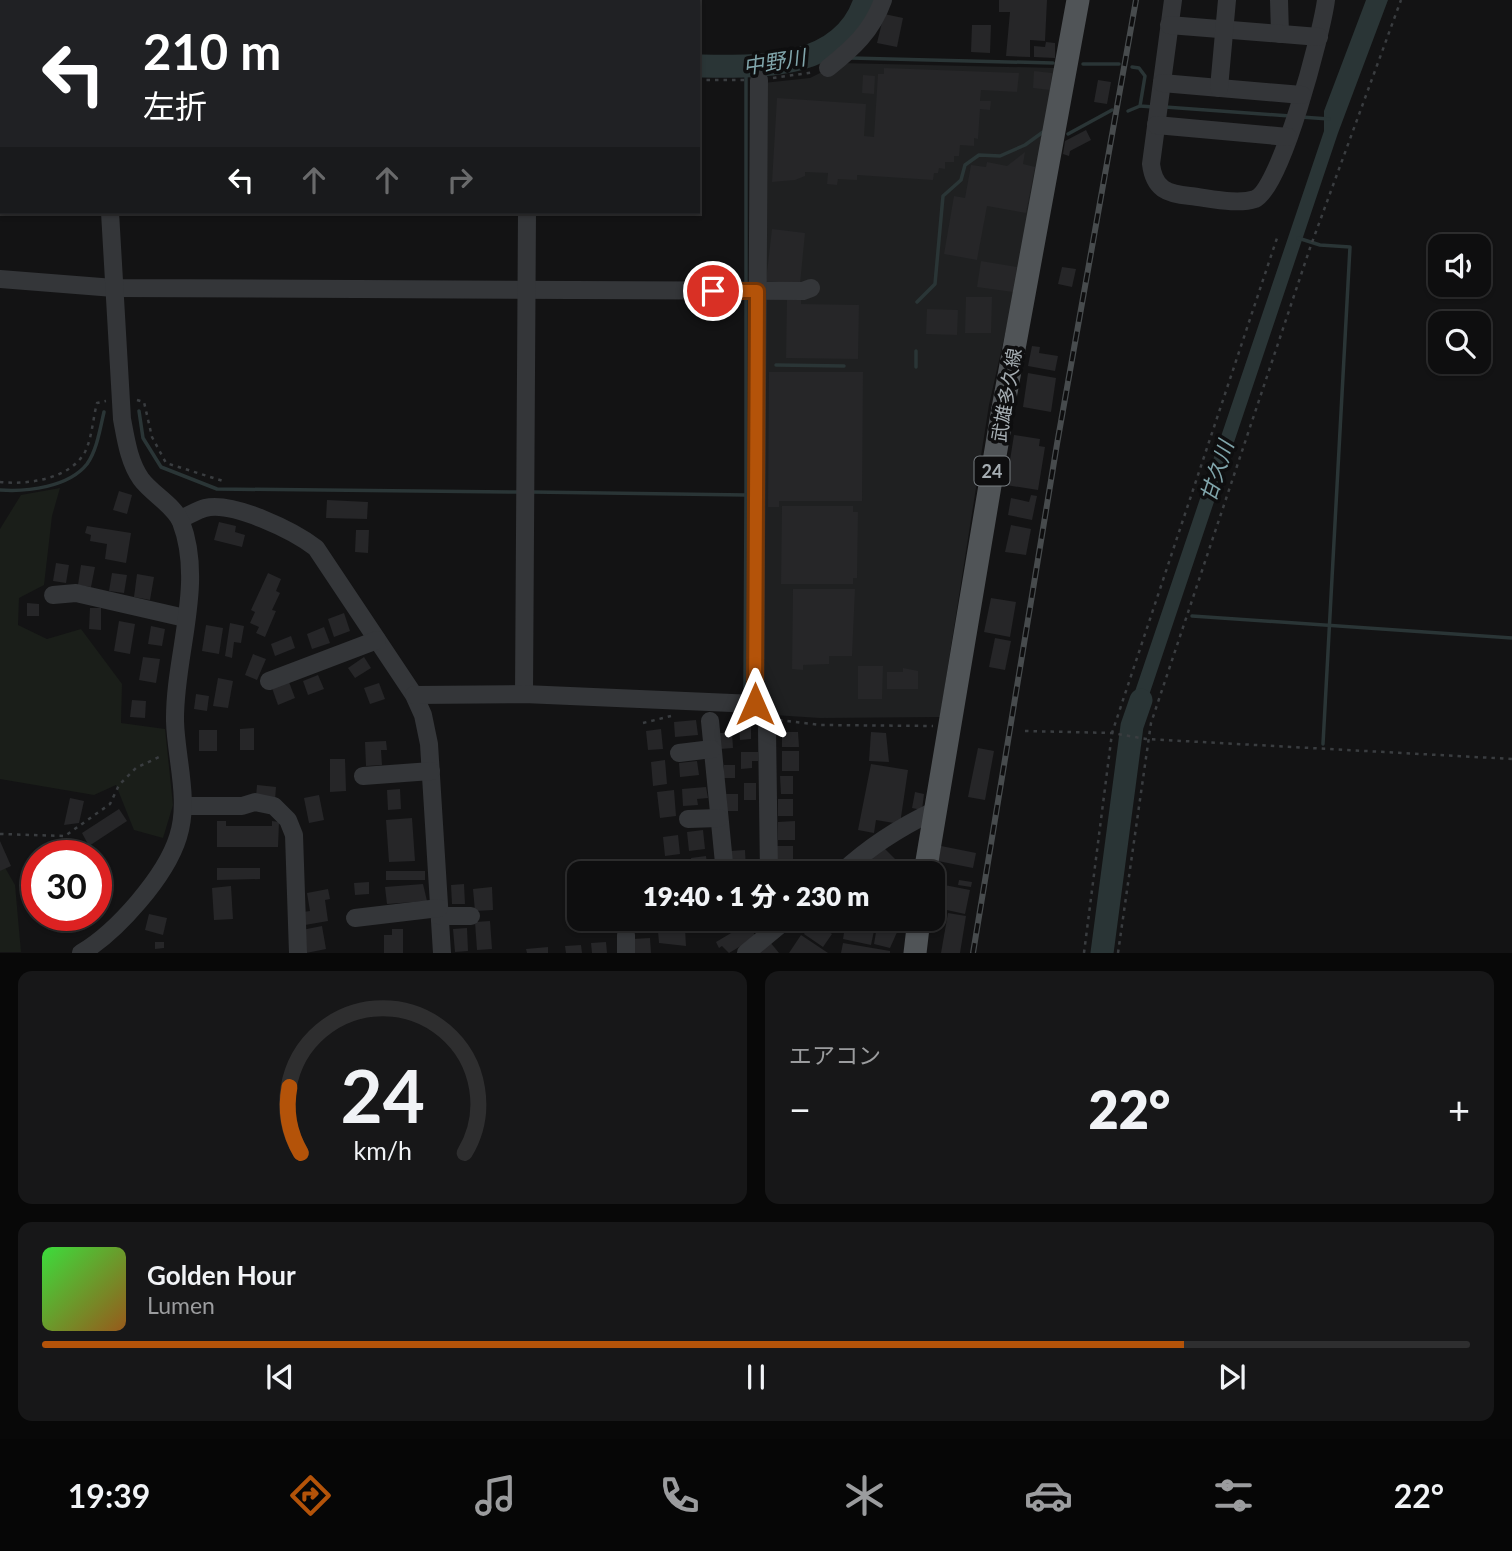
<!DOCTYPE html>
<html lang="ja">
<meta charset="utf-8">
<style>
:root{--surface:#0e0e0f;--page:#171718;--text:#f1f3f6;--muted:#9b9c9e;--line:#2e2e2f;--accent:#b45309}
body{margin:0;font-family:Lato,"Noto Sans JP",sans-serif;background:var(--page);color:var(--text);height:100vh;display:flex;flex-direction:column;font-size:26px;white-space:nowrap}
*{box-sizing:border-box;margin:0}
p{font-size:23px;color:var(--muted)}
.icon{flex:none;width:38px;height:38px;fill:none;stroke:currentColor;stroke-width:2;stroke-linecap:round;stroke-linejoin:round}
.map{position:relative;height:953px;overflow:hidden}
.details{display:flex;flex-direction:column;gap:18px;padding:18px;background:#080808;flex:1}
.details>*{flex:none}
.hud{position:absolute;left:0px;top:0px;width:700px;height:214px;box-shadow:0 2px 5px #0004,0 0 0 2px var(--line);background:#202124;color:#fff;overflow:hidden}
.controls{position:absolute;left:1428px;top:234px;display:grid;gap:14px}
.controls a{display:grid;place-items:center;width:63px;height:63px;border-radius:14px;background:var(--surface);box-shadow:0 2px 5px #0004,0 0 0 2px var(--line);font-size:35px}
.speed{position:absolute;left:21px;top:840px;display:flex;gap:14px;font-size:35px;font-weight:700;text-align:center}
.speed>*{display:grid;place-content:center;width:91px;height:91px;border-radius:50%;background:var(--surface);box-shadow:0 2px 5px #0004,0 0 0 2px var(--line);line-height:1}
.speed .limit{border:10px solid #d22;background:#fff;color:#111}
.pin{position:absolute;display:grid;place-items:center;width:60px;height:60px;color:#fff;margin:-30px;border:4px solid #fff;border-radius:50%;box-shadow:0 2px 7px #0007}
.me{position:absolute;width:77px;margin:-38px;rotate:0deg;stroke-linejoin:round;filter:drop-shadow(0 0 5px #0008)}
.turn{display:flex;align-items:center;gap:24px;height:147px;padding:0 28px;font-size:32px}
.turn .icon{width:91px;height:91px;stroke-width:2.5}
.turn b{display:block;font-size:49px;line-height:60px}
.lanes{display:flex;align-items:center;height:66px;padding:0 28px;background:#0003;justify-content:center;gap:35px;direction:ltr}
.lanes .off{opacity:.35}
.big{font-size:52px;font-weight:800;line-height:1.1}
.details .tile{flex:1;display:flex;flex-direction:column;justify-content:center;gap:10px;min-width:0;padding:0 24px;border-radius:14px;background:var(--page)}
.details .dial{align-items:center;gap:0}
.dial svg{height:182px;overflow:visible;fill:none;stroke:var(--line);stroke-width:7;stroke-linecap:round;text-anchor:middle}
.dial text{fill:var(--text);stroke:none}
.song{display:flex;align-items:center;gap:21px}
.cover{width:84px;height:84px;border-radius:10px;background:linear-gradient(135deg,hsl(120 70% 55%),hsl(30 70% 35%))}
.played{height:7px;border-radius:4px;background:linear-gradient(90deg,var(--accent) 80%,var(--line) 80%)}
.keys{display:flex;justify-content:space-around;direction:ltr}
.heat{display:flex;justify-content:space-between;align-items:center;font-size:38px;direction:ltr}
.details .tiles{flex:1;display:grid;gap:18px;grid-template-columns:1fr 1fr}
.tile:last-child{grid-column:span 2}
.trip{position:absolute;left:567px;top:861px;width:378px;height:70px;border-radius:14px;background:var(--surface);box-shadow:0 2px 5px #0004,0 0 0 2px var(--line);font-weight:800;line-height:70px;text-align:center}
.dock{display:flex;height:112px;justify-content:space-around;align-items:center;background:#060606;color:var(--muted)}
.dock .icon{width:49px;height:49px}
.dock .active{color:var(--accent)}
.dock b{font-size:32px;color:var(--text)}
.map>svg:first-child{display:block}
.built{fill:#1f2021}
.green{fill:#1a1e19}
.water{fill:#2a3536}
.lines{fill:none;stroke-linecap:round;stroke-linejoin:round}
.stream{stroke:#2a3536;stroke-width:3.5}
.river{stroke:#2a3536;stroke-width:23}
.building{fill:#262628}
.path{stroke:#3a3d40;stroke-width:2.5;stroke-dasharray:3.5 5;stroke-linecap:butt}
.minor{stroke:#343639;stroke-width:18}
.major{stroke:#505457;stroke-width:23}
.rail-casing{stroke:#474b4d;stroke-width:6}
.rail{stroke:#0e0e0f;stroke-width:3.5;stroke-dasharray:10;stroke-linecap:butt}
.route-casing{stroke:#753606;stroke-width:18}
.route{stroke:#b45309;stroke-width:12}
.labels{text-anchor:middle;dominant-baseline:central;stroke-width:7;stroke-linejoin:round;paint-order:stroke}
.shield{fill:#0e0e0f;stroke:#787e82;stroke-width:2}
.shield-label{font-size:18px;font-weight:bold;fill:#a6aeb3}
.street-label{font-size:19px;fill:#a6aeb3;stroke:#0e0e0f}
.water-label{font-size:21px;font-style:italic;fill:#80a5ab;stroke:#0e0e0f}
</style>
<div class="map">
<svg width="1512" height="953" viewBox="0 0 1512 953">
<rect width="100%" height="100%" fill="#131314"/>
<polygon class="built" points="840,63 1055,68 1018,276 989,405 940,717 820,718 760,714 763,83 810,78"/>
<g class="green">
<polygon points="60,488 52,516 44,585 19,598 18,625 47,639 81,629 122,684 121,723 165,729 173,805 163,838 134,830 116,785 94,795 0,779 0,529 21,495"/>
<polygon points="0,859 15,885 21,952 0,952"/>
</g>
<polygon class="water" points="1366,0 1388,0 1338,133 1138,728 1123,727 1324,131 1324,111"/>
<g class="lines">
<g class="stream">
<polyline points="851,58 1053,63"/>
<polyline points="1083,64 1119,64"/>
<polyline points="1132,67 1139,68 1145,76 1140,106 1154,107"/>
<polyline points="1165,107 1290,116"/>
<polyline points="1128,111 1140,106"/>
<polyline points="1301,117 1329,119"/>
<polyline points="1068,134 1112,110"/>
<polyline points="1298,238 1320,245 1350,247 1323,744"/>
<polyline points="746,285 746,67"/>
<polyline points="917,302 935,284 943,196 961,180 965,165 979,155 1000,156 1025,145 1043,132"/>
<polyline points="776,365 844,366"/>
<polyline points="916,367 916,351"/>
<polyline points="139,411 143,438 161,467 217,489 520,492"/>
<path d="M0,490C27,492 69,487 87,464C97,450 100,429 104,412"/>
<polyline points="532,492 746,495 746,296"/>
<polyline points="1192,616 1512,638"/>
<polyline points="745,691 746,495"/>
</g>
<g class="river">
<polyline points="0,54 2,54"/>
<path d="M698,66C759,67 843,70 865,0"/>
<polyline points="1102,953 1132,726 1141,700"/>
</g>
</g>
<g class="building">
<polygon points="999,0 1047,0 1045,41 1030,40 1030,57 1006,56 1010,12 999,12"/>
<polygon points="884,14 903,18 897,47 877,43"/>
<polygon points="972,25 991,25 990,53 971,52"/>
<polygon points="1046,42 1055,43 1055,58 1034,57 1034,46 1045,47"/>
<polygon points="884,68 1019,73 1017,92 981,90 980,101 991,101 990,110 980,109 978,139 974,138 974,146 960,145 959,156 954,156 954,162 945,162 945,169 939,168 938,173 934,173 933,180 857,175 857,180 838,179 837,185 827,184 828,173 805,172 805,176 795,180 772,182 777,98 866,104 864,136 874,137 878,74 884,74"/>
<polygon points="1034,71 1052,73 1050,90 1033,88"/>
<polygon points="863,75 875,76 874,94 862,93"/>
<polygon points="1098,80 1111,82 1107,104 1094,102"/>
<polygon points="1086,130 1091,140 1070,151 1069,156 1063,154 1065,141"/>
<polygon points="1025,152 1023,164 1035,167 1026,213 987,206 977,260 944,254 954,196 965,198 971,165 986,167 987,162 1007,166"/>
<polygon points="772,229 805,233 800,284 766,281"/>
<polygon points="981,261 1017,267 1013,292 977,287"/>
<polygon points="1062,267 1076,269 1072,287 1058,284"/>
<polygon points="787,297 801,297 801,304 859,305 858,359 786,358"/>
<polygon points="966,297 992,297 991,333 965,333"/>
<polygon points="927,309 958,310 957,335 926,334"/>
<polygon points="1032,346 1040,347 1039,353 1058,356 1055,371 1028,366"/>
<polygon points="769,372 863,372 862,501 779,501 779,507 768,507"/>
<polygon points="1028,373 1056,378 1051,412 1023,407"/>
<polygon points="1014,435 1040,439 1039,446 1045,447 1038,490 1006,485"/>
<polygon points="119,491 132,495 127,514 113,510"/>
<polygon points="1031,495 1037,496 1032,520 1008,515 1011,498 1029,502"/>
<polygon points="327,500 368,502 367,519 326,518"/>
<polygon points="782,506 853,506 853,512 858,512 857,578 853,578 853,584 781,584"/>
<polygon points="219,522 236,526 235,532 245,535 242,547 214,540"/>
<polygon points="1011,525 1031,529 1026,555 1005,552"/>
<polygon points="87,526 131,533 126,563 105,559 107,544 90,541 91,535 85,533"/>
<polygon points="356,530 369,530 368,553 355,552"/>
<polygon points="56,563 69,565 66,583 53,581"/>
<polygon points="81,565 95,567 91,587 78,585"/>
<polygon points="112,573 127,575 124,593 109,591"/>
<polygon points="268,573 281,579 276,591 280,593 272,610 276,611 265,637 256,633 259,627 250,623 255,612 251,610"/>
<polygon points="137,574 154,577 150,600 134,597"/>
<polygon points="793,589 855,589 852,656 829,656 829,664 803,665 803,670 792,669"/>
<polygon points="991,598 1016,602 1010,637 984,632"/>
<polygon points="27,603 39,604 39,616 27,616"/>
<polygon points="90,608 101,608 101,630 89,629"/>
<polygon points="344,613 350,631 334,637 328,619"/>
<polygon points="119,621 135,624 130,654 114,651"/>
<polygon points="230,623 244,626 241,643 234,642 232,658 225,656"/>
<polygon points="206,625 223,628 219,654 202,651"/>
<polygon points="151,626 165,629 162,646 148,644"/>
<polygon points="324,627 330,643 312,649 307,634"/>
<polygon points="291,636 295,648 275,656 271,644"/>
<polygon points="995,638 1011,641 1005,670 989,667"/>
<polygon points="253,654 266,659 257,680 245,675"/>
<polygon points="143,657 160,659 156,683 139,680"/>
<polygon points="364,657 371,668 355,678 348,668"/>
<polygon points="858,666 883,666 882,699 858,699"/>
<polygon points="903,668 918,671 918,689 887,689 887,672 903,672"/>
<polygon points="318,675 324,689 308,695 303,681"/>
<polygon points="218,678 233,681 228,708 213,706"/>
<polygon points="289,682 295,698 278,705 272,688"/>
<polygon points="379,683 385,699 370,704 364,688"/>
<polygon points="196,694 209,696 207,711 194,709"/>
<polygon points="132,700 146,701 145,718 130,717"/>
<polygon points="696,720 698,735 675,737 674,722"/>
<polygon points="739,725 751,725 751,739 740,740"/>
<polygon points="254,728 254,750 240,750 240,729"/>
<polygon points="661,729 663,749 648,750 646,731"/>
<rect x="199" y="730" width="18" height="21"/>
<polygon points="782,732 798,732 799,747 782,747"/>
<polygon points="871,732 886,733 889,762 869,761"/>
<polygon points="719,733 732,733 733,748 719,749"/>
<polygon points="386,741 387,750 381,750 382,765 366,766 365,742"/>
<polygon points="978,748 994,751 985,800 968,797"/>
<rect x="782" y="751" width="17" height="20"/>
<polygon points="741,752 758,752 758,761 752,761 752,768 741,769"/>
<polygon points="330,759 345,759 346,791 330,792"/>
<polygon points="665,760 667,784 653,786 651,762"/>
<polygon points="697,761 699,775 680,777 679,763"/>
<polygon points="871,764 908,770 900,824 876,820 874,833 858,830"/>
<rect x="724" y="765" width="11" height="13"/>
<polygon points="780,776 793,776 793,794 781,794"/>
<rect x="744" y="783" width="12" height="17"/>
<polygon points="257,785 276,787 275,800 256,797"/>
<polygon points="706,787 708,798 697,799 698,805 683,806 682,789"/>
<polygon points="400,789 401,809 388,810 387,790"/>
<polygon points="674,790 676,816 660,818 657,792"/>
<polygon points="915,792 924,794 922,810 912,808"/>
<polygon points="726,794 738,794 738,811 727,811"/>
<polygon points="319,795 324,820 309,823 304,798"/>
<polygon points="70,798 84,801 79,823 64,825"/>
<rect x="778" y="799" width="15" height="17"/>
<polygon points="119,809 127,821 89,846 82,833"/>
<polygon points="412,818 415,861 389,862 386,820"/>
<polygon points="217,821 226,821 226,826 272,826 272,821 279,822 278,847 217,847"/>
<polygon points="795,821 795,840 778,840 778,822"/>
<polygon points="703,830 705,849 689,851 687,832"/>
<polygon points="678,835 680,854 665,856 663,837"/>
<polygon points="0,841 11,866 0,871"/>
<polygon points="776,846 793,846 793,864 777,865"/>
<polygon points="941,846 976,853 973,868 938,861"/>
<polygon points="883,847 895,859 880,873 872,873 864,865"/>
<polygon points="745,850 746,870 732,871 730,851"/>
<polygon points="706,856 708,872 692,873 691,858"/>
<polygon points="684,859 686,873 668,873 666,861"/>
<polygon points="895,867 912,870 911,873 893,873"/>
<polygon points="217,868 260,868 260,879 217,880"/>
<rect x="386" y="871" width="39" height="9"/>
<polygon points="959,880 972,882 971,887 958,885"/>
<polygon points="369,882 369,894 355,895 354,883"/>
<polygon points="934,883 970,890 965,914 933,907"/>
<polygon points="423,884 427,901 387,904 385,887"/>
<polygon points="464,884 465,904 452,904 451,885"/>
<polygon points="231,886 233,919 214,920 212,888"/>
<polygon points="492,887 493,910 475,911 473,889"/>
<polygon points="328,889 330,899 325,900 328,921 305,925 303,912 310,911 307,893"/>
<polygon points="948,913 966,916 960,953 941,953"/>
<polygon points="149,914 167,918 163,935 145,930"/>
<polygon points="846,920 875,926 871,945 843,939"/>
<polygon points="490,921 492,949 477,950 475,922"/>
<polygon points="812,921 832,934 823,947 804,934"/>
<polygon points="748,923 756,937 729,953 722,946 719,948 716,942"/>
<polygon points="322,926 326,949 306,953 302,930"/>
<polygon points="877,926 898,930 890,948 874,944"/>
<polygon points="467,928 468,951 455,952 453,929"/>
<polygon points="392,929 403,929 403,953 384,953 384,935 392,935"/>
<polygon points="685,929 686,946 659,943 658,931"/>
<polygon points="801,935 828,953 789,953"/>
<polygon points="650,938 651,953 634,953 633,939"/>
<polygon points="155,942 164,942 164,948 155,949"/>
<polygon points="606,942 607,953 592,953 591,943"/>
<polygon points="770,942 779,953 758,953"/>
<polygon points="843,943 890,951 890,953 841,953"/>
<polygon points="581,945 582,953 566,953 565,946"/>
<polygon points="548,947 548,953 527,953 526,949"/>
</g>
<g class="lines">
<g class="path">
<polyline points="773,78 815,72"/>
<polyline points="698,80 745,80"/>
<polyline points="137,400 144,402 152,437 166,463 223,481"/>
<path d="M0,482C28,485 70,479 85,452C92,438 93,418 97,403L106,401"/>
<polyline points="779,720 821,725 933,726"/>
<polyline points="643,723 671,716"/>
<polyline points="1025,731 1112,733 1146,739 1512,759"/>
<polyline points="0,834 65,836 110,804 119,785 136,768 163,755"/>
<polyline points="1084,953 1112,733 1278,235"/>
<polyline points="1118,953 1151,723 1310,248 1401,0"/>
</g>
<g class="minor">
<path d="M1173,0L1151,164C1154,189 1167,194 1190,196C1209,198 1237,205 1255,199C1281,189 1322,32 1326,0"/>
<polyline points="1279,0 1280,34"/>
<polyline points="102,2 102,0"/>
<polyline points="529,2 529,0"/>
<polyline points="1169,25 1319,37"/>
<path d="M828,68C853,48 872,31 883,0"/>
<polyline points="1162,83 1302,95"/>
<polyline points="1219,88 1227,0"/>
<polyline points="1156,125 1288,137"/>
<polyline points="0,279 114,288 803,291 811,288"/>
<path d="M180,519C188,516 197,510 205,508C233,501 294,531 316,548L414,695L423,715L429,744L442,953"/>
<polyline points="53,595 76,593 185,618"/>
<polyline points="269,681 377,640"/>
<polyline points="524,694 527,212"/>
<polyline points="414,695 524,694 755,704 759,80"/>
<polyline points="710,721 725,873"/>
<polyline points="767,729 769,873"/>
<polyline points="679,753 712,749"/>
<polyline points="363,776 431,771"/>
<polyline points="183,806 242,806 255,802 274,806 288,820 294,835 298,953"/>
<polyline points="688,819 719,818"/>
<path d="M841,873C870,846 898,828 934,811"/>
<polyline points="440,916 471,916"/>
<polyline points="355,918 439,908"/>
<polyline points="626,935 626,953"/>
<path d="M81,953C117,932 166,876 178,837C190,800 176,759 175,721C174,656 205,584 181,522C174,505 152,494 141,479C129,462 126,440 122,419L110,212"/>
<polyline points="746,953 787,919"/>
</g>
<g class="major">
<polyline points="925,873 1002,414 1078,0"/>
<polyline points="915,953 919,919"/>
</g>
<defs>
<polyline id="rail" points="973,953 1057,444 1136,0"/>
</defs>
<use href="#rail" class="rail-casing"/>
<use href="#rail" class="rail"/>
</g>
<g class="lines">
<defs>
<polyline id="route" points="713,291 757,291 755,704"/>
</defs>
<use href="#route" class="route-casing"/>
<use href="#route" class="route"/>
</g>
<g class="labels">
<rect class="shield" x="974.5" y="456.5" width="35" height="29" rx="5"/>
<g class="shield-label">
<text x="992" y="471">24</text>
</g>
<g class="street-label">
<text transform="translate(1006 395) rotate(-80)">武雄多久線</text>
</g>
<g class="water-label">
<text transform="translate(774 61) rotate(-9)">中野川</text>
<text transform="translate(1216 471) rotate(-72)">甘久川</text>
</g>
</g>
</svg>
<div class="controls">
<a><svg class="icon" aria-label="sound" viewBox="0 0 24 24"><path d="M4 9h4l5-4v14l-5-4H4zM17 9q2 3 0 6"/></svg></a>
<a><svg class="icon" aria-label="search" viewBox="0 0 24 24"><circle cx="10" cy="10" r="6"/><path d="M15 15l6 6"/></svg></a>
</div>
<div class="speed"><div class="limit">30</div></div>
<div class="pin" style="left:713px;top:291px;background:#d93025"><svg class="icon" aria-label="arrive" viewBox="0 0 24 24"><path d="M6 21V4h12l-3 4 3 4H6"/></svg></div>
<svg class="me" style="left:755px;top:704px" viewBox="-20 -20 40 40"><path d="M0-17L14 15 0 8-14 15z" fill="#b45309" stroke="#fff" stroke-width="4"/></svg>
<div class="trip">19:40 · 1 分 · 230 m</div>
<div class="hud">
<div class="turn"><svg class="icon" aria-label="left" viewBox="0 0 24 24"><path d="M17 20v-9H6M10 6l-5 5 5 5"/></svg><div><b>210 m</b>左折</div></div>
<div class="lanes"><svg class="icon" aria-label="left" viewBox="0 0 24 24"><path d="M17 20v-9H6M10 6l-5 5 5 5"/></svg><svg class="icon off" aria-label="ahead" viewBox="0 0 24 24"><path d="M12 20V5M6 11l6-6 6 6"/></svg><svg class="icon off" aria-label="ahead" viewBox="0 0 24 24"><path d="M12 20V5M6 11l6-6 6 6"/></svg><svg class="icon off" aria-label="right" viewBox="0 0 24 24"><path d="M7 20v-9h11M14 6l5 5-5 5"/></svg></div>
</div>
</div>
<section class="details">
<div class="tiles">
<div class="tile dial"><svg viewBox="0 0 100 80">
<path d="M14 69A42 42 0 1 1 86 69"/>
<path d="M14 69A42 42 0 0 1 9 40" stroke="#b45309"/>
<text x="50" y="56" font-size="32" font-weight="700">24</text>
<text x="50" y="72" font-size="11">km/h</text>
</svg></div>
<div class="tile"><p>エアコン</p>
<div class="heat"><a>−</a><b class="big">22°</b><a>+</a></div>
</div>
<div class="tile">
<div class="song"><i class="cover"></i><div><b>Golden Hour</b><p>Lumen</p></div></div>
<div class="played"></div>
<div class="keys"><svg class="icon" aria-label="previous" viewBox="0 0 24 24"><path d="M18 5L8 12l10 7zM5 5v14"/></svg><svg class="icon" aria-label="pause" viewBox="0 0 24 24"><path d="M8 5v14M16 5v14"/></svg><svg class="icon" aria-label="next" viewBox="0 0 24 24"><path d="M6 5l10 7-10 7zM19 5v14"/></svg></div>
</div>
</div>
</section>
<nav class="dock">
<b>19:39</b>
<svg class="icon active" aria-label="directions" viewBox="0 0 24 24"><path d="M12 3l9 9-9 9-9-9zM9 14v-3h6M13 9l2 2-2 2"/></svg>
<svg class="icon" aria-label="music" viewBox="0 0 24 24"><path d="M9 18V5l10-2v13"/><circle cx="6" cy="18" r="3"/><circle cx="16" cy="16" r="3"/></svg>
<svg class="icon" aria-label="phone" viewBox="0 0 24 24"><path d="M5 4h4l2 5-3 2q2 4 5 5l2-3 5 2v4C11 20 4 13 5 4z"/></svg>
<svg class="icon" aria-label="climate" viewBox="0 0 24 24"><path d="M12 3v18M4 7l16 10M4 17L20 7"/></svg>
<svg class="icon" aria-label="car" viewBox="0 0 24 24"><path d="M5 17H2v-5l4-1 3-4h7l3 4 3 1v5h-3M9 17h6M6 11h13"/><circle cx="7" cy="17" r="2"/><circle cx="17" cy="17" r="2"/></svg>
<svg class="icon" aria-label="filters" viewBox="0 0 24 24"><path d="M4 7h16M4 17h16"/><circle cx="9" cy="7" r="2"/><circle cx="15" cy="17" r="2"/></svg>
<b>22°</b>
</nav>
